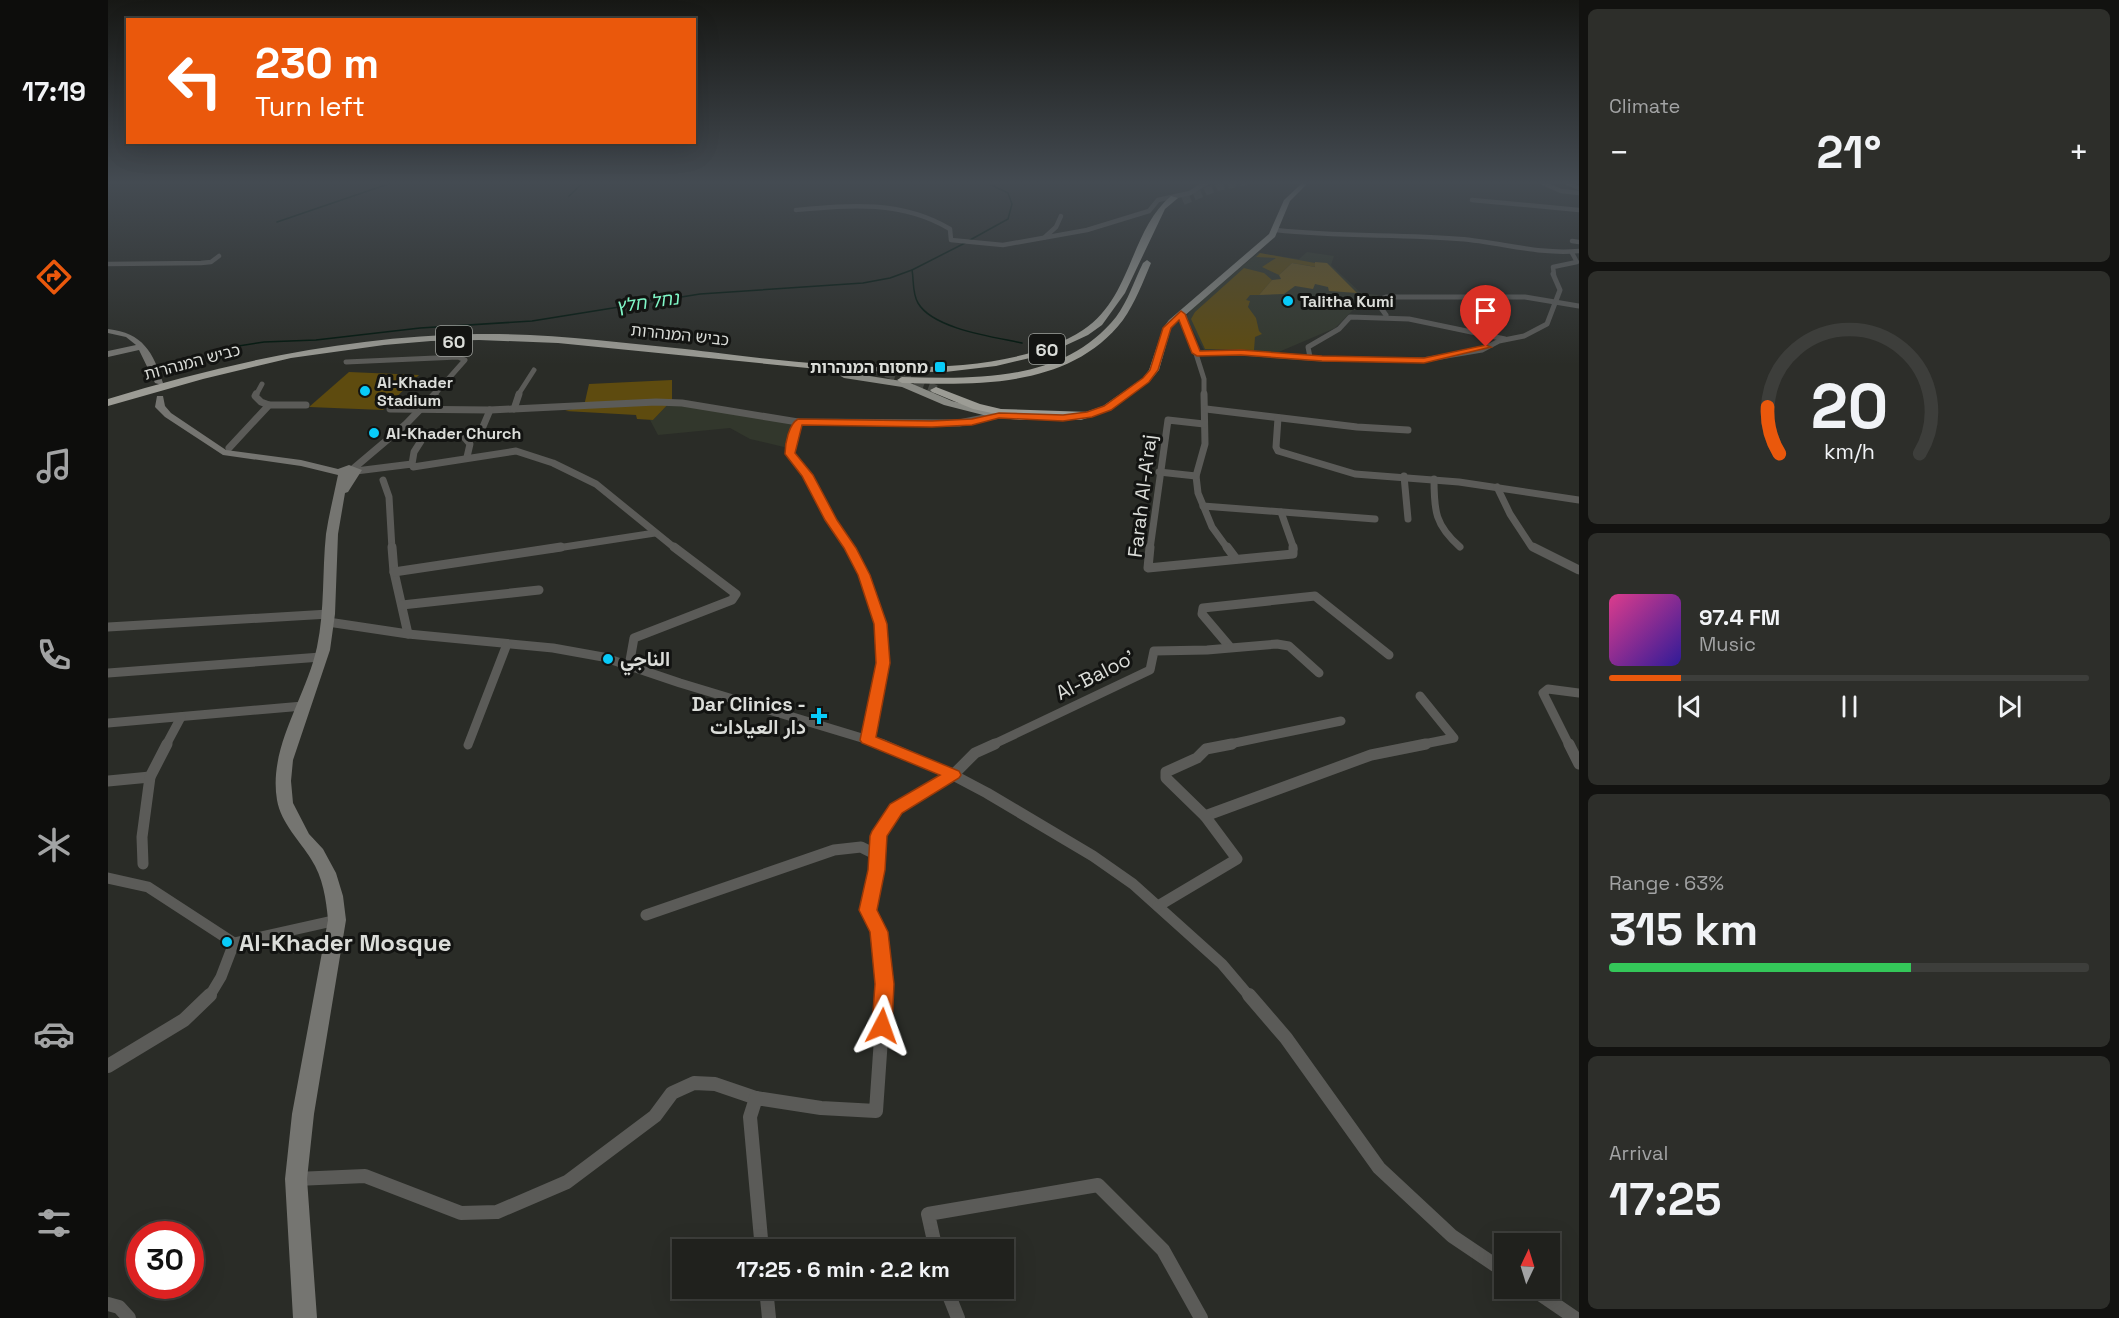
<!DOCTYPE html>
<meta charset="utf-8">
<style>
:root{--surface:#20211d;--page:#2d2e2a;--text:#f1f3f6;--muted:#a2a3a4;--line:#3d3e3b;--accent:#ea580c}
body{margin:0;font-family:"Space Grotesk",Vazirmatn,"Noto Sans Hebrew",sans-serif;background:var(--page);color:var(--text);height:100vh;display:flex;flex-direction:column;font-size:22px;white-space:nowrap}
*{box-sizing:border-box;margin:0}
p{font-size:20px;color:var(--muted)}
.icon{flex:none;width:33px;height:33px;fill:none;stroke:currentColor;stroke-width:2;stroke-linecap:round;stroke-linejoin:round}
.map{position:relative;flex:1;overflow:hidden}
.drawer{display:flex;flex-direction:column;gap:9px;padding:9px;background:#121210;width:540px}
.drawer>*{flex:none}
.hud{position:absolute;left:18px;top:18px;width:570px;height:126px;border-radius:0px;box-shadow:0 6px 24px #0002,0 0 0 2px var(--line);background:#ea580c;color:#fff;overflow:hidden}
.needle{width:39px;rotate:4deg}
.fabs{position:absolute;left:1386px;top:1233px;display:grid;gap:12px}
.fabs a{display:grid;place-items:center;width:66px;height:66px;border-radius:0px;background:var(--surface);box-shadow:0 6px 24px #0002,0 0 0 2px var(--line);font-size:30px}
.speed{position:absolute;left:18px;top:1221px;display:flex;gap:12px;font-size:30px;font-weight:700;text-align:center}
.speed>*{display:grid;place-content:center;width:78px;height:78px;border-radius:50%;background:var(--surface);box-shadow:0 6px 24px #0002,0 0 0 2px var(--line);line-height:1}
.speed .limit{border:9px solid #d22;background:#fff;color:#111}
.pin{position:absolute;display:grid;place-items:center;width:51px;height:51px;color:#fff;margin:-62px -26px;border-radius:50% 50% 50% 0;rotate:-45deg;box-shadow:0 0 6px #0007}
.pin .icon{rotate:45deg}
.me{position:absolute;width:66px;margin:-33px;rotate:4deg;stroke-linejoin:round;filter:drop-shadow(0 0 4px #0008)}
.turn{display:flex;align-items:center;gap:21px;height:126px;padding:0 30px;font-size:27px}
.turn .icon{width:78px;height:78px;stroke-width:2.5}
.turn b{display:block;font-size:42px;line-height:51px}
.big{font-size:45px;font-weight:700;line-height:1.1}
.drawer .tile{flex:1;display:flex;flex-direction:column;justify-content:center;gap:9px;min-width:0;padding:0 21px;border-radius:9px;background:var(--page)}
.drawer .dial{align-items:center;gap:0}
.dial svg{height:156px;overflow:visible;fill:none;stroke:var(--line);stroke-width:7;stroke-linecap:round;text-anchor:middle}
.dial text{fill:var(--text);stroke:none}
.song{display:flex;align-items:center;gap:18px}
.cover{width:72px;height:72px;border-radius:9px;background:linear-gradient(135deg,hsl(330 70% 55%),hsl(250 70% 35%))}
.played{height:6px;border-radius:3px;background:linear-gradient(90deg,var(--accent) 15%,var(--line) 15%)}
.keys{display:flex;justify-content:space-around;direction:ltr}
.heat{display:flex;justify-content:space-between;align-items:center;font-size:33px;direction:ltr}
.charge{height:9px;border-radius:4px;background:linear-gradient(90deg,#34c759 63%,var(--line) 0)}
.trip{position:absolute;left:564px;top:1239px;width:342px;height:60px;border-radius:0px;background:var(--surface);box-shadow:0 6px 24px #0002,0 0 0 2px var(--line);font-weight:700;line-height:60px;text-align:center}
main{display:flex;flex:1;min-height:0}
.menu{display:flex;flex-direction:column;width:108px;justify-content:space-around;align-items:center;background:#0d0d0c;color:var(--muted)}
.menu .icon{width:42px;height:42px}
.menu .selected{color:var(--accent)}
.menu b{font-size:27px;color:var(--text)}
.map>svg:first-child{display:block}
.built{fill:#32372c}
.green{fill:#5e4b0f}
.forest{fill:#6a561d}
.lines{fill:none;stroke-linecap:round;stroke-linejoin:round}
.stream{stroke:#00160c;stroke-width:1.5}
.highway-tunnel-far1{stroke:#454742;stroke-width:8;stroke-dasharray:8 4;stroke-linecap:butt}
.highway-tunnel{stroke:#454742;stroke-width:10;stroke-dasharray:10 5;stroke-linecap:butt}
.street-far5{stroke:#5b5b58;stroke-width:4.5}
.street-far4{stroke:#5b5b58;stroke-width:5}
.street-far3{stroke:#5b5b58;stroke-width:7}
.street-far2{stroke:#5b5b58;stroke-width:9}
.street-far1{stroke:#5b5b58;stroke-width:11}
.street{stroke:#5b5b58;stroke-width:14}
.secondary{fill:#757571;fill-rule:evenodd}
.primary{fill:#898a84;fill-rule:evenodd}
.highway{fill:#9c9c95;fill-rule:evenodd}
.route{fill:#ea580c;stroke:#983908;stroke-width:1.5}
.poi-dot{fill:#08cbf9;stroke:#131412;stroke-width:2}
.labels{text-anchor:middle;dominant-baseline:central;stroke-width:6;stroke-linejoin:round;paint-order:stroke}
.far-poi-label{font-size:16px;font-weight:bold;fill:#dbddd9;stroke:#131412;text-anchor:start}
.far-street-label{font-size:16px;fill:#dbddd9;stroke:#131412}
.far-water-label{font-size:18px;font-style:italic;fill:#7ff7c7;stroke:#131412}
.shield{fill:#131412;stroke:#9fa19d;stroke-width:1.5}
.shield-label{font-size:18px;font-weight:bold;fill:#dbddd9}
.street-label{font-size:20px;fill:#dbddd9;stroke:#131412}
.poi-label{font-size:20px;font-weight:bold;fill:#dbddd9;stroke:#131412;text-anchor:start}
.near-poi-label{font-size:24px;font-weight:bold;fill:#dbddd9;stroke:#131412;text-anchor:start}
</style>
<main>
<nav class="menu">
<b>17:19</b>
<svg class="icon selected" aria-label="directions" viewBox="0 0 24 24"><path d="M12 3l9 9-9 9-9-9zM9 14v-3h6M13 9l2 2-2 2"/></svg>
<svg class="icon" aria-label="music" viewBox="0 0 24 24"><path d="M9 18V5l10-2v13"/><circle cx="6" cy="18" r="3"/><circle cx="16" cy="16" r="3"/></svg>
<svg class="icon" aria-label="phone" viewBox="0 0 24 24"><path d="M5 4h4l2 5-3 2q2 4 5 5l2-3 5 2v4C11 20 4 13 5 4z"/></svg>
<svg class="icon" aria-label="climate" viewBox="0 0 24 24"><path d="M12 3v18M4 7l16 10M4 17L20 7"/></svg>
<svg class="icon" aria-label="car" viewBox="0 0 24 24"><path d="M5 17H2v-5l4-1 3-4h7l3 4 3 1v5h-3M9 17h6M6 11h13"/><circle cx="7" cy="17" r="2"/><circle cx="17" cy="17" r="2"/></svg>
<svg class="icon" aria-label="filters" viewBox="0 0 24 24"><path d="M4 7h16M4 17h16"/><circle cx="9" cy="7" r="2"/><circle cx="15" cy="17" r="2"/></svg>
</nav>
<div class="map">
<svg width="1471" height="1318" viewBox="0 0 1471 1318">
<rect width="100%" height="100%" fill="#2a2c27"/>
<g class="built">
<polygon points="1199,252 1226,256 1223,265 1253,293 1270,295 1267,304 1272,310 1245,310 1227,328 1166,354 1096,350 1078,318 1084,308 1150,253 1191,259"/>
<polygon points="561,403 688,424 680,448 642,439 622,428 550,435 542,420 545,420"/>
</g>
<g class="green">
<polygon points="1152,253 1207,263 1208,267 1184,263 1171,275 1154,267 1168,258 1148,257"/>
<polygon points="1136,268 1156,273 1164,280 1151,295 1142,295 1138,300 1142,301 1140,307 1148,318 1151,331 1154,334 1147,337 1146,350 1097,349 1083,319 1087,312"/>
<polygon points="241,372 311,375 275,410 201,407"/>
<polygon points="564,380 564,400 545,420 529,419 528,415 457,411 476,406 481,384"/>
</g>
<polygon class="forest" points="1207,262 1219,263 1249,293 1221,291 1220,287 1207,284 1205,289 1187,286 1176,294 1151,295 1164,280 1173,279 1171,275 1184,263 1207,267"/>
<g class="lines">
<g class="stream">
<polyline points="886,183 955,181"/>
<polyline points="461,196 477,181"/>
<polyline points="169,222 289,181"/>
<polyline points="862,240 900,219 904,204 900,193 875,181"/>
<path d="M804,270C806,280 804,293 810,303C825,329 886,337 914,343"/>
<polyline points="111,349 156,342 208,340 312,328 424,321 592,294 755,283 782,278 804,270 857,243"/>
</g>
<polyline class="highway-tunnel-far1" points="1075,201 1109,187 1138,181"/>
<polyline class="highway-tunnel" points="764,367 828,390"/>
<g class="street-far5">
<polyline points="1430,181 1453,191 1471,193"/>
<polyline points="1455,181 1471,188"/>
<polyline points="1364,200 1471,210"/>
<path d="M688,210C742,205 793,200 842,229L843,240L895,245L979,230L1041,211L1050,200L1082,193L1101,181"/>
<path d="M1168,230C1229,237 1291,234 1352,239C1393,242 1430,255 1471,251"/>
<polyline points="937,237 948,227 953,216"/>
<polyline points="1464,241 1471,242"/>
<polyline points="0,264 93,263 103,262 111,256"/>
<polyline points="1446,275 1445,267 1469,262 1464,253"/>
</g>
<g class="street-far4">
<polyline points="1073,314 1076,316 1096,379 1096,395"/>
<polyline points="1278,315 1270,304 1270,300 1278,297 1417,297 1471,306"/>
<polyline points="1089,353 1133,353 1214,359 1315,360 1374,350 1391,341 1416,336 1439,324 1452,290 1445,274"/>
<polyline points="1202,357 1200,347 1231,329 1242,317 1301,319 1397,339"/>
<polyline points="238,362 350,357 357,360 326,395"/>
<polyline points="148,395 154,384"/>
<polyline points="410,395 426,370"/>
</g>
<g class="street-far3">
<polyline points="148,394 147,396 153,402 161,405"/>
<polyline points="1096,394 1097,444 1088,476 1090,493 1104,527 1120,549"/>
<polyline points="282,409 382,410 548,402 574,403 690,422 851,423 891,415"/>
<polyline points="406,409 411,394"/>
<polyline points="1098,409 1249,427 1300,430"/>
<polyline points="1170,418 1168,447 1170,451 1247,474 1351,482 1471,500"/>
<polyline points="690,422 682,445 682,454 699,475 723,520 742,549"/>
<polyline points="121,448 161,405 198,405"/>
<polyline points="359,457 362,444 356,437 360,433 374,429 382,410"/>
<polyline points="304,464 306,452 313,441"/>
<polyline points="246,468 298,424 327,394"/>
<polyline points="248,471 304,464 305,467 408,451 445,463 488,484 568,549"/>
<polyline points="1051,472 1088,476"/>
<polyline points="1296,476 1300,519"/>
<path d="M1326,479C1326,511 1327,525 1352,547"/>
<polyline points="275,480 281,497 284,549"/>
<polyline points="1389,487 1402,514 1423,546 1428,549"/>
<polyline points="1095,506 1267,519"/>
<polyline points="1173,512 1186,549"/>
<polyline points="443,549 547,533"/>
<polyline points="1042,549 1060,420 1096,424"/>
</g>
<g class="street-far2">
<polyline points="284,547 286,572 300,634"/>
<path d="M741,547C761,582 777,621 775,662C774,688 765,715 760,740"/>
<polyline points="1042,547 1040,568 1185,554 1185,547"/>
<polyline points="1119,547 1128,559"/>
<polyline points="1425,547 1471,570"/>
<polyline points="286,572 453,547"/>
<polyline points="294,605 431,590"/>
<polyline points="220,622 300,634 445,648 495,657 572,683 777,745"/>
<polyline points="0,627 221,614"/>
<polyline points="1122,647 1094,614 1095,608 1207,596 1281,655"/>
<polyline points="521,666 526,638 624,600 628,594 566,547"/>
<polyline points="0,673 213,657"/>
<polyline points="0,723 195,706"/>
<polyline points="58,745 73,717"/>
<polyline points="360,745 399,644"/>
<polyline points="884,745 1042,670 1046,651 1099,650 1169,644 1181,646 1211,673"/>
<polyline points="1117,745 1233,721"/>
<polyline points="1311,745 1346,738 1312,696"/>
<polyline points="1461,745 1435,693 1440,689 1471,693"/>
</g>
<g class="street-far1">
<polyline points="773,744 845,775 879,793 985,856 1025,884 1114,964 1142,997"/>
<polyline points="1461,744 1471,764"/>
<polyline points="0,781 42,777"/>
<polyline points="1097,816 1263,755 1318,744"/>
<polyline points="35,864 34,837 42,777 59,744"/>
<polyline points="0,878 40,887 126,943 229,920"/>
<polyline points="1050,906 1129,859 1097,816 1058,778 1058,772 1089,758 1098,749 1124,744"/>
<polyline points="538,915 726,850 753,847 769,855"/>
<polyline points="101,997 113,977 126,943"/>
<polyline points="776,997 777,984 771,932 760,910 768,870 770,836 788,808 845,775 867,753 887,744"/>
</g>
<g class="street">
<polyline points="1141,995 1178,1038 1271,1168 1344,1236 1396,1271"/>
<polyline points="0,1066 76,1020 102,995"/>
<polyline points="188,1179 257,1176 353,1213 389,1212 459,1182 547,1116 564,1093 586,1083 607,1084 648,1098"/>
<polyline points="654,1250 642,1117 648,1098 713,1108 768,1111 776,995"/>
<polyline points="828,1250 820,1214 990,1185 1055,1250 1093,1318"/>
<polyline points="658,1288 661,1318"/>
<polyline points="838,1288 850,1318"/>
<polyline points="1423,1288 1467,1318"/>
<polyline points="0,1304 11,1307 21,1318"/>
</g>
<g class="secondary">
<path d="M0,329C35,333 45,352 55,383L54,385L47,383L31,350L0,357V351L28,345L18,337L0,333Z"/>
<path d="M49,396H55L57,406L63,413L118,450L193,460L230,469L241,465L254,470L240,492L237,493L230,534L227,614L222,650L185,760L183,781L185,803L201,834L215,849L228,873L235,896L238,920L206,1114L199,1179L209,1318H185L177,1179L184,1114L220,920C218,899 215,877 203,859C192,841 173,823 169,800C160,747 198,698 209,647C217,609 214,572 218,534C221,514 226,495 230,475L193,466L115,455L57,417L47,407Z"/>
</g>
<polygon class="primary" points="1191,181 1197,181 1198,185 1182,201 1167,237 1067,324 1063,328 1051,370 1041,382 1003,410 973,420 912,420 883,417 836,405 794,387 736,378 731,375 736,372 800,382 844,401 883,411 912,414 972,414 995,406 1035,378 1041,370 1055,328 1061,320 1161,234 1176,200 1192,185"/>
<g class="highway">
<path d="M1063,196L1070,198L1057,209L1017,293L994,325L980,335L939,354L888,366L837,372L730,371L450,343L371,340L323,341L276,345L183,358L95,379L0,406V399C121,362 242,336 369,334C438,333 508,342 577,349C685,362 881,391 975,330C1024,298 1022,230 1063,196Z"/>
<path d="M1039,260L1043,263C1035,282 1027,303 1015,320C963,388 870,385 794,383L789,380L794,377C869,379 956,382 1008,317C1020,301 1026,281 1035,263Z"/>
<polygon points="828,387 872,404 893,409 981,412 987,415 981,418 893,415 865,409 824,392 822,390"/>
</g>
</g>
<linearGradient id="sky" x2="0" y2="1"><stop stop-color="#171815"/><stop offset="0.5" stop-color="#444b52"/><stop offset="1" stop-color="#444b52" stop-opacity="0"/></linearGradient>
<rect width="1471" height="365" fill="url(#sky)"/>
<path class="route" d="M1073,311L1077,314L1092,351L1133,350L1214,356L1316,358L1378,345L1383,347L1316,363L1214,361L1133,355L1089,356L1084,353L1071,320L1063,328L1050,370L1041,382L1003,410L984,417L955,421L891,418L864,425L824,427L694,425L687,453L705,475L729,520L748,548L762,575L779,624L782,663L768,737L851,771L853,775L851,778L794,813L779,836L777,870L769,910L780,932L786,984L784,1026L781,1033L774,1035L767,1033L764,1026L767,984L762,932L751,910L760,870L762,836L764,831L782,804L832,775L754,743L752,740L768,663L766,624L750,575L736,548L717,520L694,476L677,454C677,443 681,424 690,419L824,421L864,419L891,413L955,415L979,412L996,406L1035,378L1042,370L1055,328Z"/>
<g class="poi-dot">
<circle cx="1180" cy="301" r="6"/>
<rect x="826" y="361" width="12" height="12" rx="3"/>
<circle cx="257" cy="391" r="6"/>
<circle cx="266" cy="433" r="6"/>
<circle cx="500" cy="659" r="6"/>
<path d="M708 707h6v6h6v6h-6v6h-6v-6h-6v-6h6z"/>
<circle cx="119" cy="942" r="6"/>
</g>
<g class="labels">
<g class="far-poi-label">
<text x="1192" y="301">Talitha Kumi</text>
<text x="820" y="367" text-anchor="end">מחסום המנהרות</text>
<text x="269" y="382">Al-Khader<tspan x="269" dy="18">Stadium</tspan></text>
<text x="278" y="433">Al-Khader Church</text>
</g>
<g class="far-street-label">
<text transform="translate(572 335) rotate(6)">כביש המנהרות</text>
<text transform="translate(84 362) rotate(-15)">כביש המנהרות</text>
</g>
<g class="far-water-label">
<text transform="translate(539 302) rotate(-8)">נחל חלץ</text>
</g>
<g class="shield">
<rect x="328" y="326" width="36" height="30" rx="4.5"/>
<rect x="921" y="334" width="36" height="30" rx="4.5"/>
</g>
<g class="shield-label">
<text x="346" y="341">60</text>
<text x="939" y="349">60</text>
</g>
<g class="street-label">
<text transform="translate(1034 496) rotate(-83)">Farah Al-A'raj</text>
<text transform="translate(987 675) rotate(-27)">Al-Baloo'</text>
</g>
<g class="poi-label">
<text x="512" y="659">الناجي</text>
<text x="698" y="704" text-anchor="end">Dar Clinics -<tspan x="698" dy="23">دار العيادات</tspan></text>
</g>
<g class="near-poi-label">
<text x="131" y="942">Al-Khader Mosque</text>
</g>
</g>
</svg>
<div class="fabs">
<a><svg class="needle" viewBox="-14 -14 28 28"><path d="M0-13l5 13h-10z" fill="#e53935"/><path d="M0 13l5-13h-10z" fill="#a2a3a4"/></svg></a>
</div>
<div class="speed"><div class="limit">30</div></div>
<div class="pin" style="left:1378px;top:347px;background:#d93025"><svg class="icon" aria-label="arrive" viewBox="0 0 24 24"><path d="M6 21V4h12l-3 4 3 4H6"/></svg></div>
<svg class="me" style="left:774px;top:1026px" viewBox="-20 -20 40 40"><path d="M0-17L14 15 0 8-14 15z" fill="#ea580c" stroke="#fff" stroke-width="4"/></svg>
<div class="trip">17:25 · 6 min · 2.2 km</div>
<div class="hud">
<div class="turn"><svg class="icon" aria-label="left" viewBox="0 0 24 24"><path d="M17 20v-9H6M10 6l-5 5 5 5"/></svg><div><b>230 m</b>Turn left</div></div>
</div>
</div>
<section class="drawer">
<div class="tile"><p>Climate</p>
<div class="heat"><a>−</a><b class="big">21°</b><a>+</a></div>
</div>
<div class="tile dial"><svg viewBox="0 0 100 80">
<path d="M14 69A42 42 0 1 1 86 69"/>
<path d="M14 69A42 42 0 0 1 8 45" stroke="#ea580c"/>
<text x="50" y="56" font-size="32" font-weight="700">20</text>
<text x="50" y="72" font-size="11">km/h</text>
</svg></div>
<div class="tile">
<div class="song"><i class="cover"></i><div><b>97.4 FM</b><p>Music</p></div></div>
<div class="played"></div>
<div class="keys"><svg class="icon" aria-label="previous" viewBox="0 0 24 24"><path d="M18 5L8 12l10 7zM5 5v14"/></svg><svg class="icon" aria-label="pause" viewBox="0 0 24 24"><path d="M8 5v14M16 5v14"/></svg><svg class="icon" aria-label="next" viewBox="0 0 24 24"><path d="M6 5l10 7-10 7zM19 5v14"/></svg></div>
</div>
<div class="tile"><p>Range · 63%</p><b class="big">315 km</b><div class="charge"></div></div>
<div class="tile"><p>Arrival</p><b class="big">17:25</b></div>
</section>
</main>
